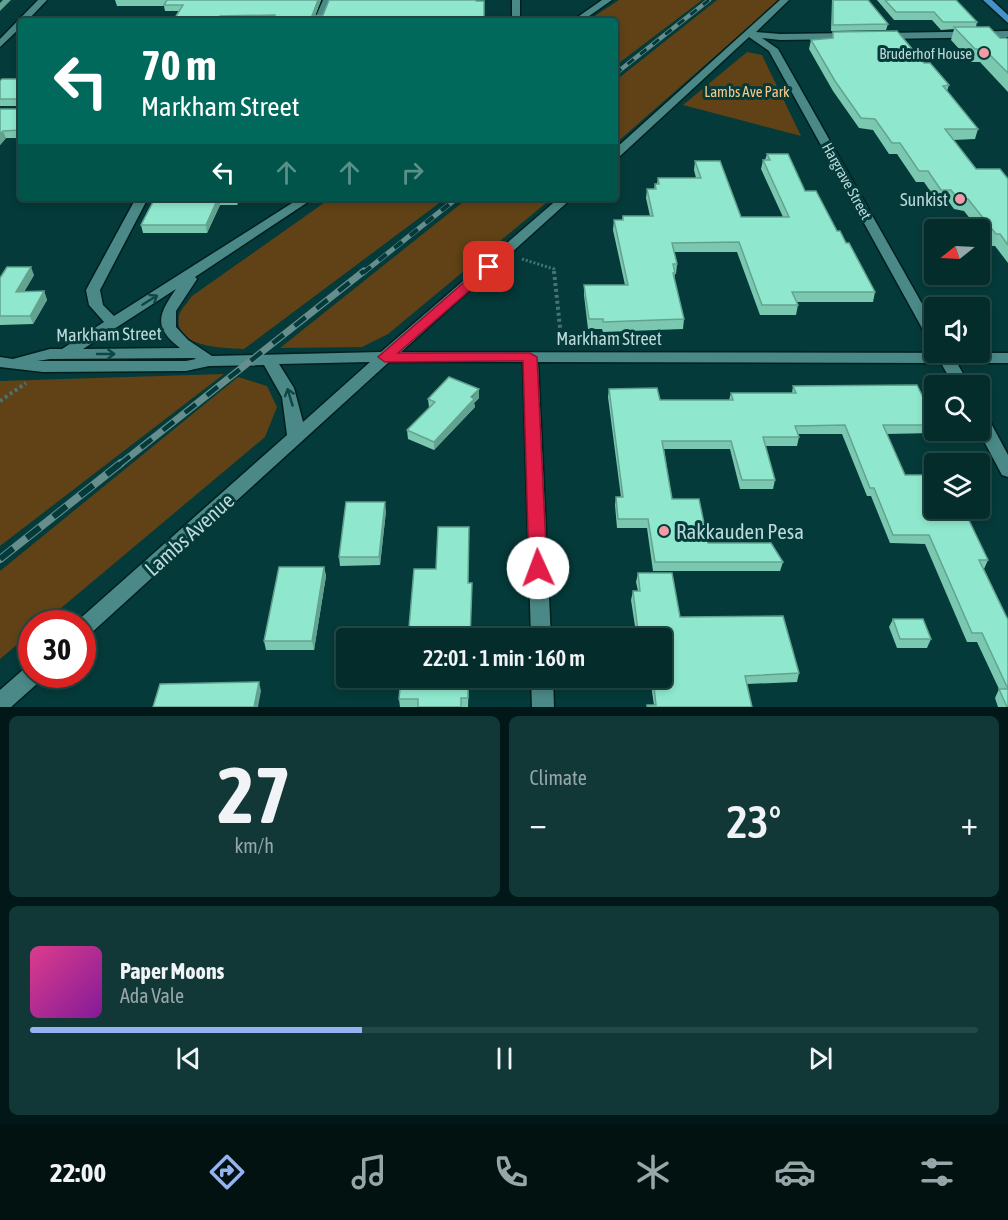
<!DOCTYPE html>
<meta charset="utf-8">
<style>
:root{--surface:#032c2b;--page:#113837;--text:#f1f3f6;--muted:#97a7a9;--line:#244847;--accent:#95b2f1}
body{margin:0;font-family:"Asap Condensed",sans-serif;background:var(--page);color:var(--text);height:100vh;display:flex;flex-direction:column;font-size:22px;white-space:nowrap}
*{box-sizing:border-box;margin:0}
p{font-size:20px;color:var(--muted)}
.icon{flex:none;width:33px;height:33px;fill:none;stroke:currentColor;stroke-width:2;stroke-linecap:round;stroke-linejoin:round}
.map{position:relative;height:707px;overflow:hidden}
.side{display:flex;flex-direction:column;gap:9px;padding:9px;background:#021818;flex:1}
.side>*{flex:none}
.guide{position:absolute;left:18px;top:18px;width:600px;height:183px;border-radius:6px;box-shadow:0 3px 9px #0003,0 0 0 2px var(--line);background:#00695c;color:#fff;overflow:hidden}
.needle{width:39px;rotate:252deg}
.buttons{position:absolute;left:924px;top:219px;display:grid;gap:12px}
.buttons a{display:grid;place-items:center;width:66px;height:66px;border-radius:6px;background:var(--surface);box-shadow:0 3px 9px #0003,0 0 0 2px var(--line);font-size:30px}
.speed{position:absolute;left:18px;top:610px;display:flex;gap:12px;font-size:30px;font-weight:700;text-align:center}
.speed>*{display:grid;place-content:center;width:78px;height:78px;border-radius:50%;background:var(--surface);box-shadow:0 3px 9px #0003,0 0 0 2px var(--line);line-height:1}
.speed .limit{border:9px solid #d22;background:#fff;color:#111}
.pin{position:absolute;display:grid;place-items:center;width:51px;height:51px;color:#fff;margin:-26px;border-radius:12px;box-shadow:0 3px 9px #0006}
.me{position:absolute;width:66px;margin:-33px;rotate:358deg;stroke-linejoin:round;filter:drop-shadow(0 0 4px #0008)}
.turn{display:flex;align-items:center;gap:21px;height:126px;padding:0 24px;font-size:27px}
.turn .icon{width:78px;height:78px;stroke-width:2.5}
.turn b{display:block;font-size:42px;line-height:51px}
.lanes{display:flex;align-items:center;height:57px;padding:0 24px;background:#0003;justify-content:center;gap:30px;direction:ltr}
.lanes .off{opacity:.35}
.big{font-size:45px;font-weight:600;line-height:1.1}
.side .widget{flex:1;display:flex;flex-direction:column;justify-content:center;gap:9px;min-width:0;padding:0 21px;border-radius:9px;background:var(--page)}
.side .dial{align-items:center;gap:0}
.dial b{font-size:78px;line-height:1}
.song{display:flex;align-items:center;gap:18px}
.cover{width:72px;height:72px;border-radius:9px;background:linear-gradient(135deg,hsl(330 70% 55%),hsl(290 70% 35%))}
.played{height:6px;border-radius:3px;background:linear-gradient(90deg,var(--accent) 35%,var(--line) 35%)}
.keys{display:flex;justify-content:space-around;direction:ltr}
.heat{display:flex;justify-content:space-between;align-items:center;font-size:33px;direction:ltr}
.side .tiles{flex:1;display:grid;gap:9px;grid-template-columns:1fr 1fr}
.widget:last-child{grid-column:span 2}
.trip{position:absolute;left:336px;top:628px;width:336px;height:60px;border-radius:6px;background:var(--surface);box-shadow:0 3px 9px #0003,0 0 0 2px var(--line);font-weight:600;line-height:60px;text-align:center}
.tabs{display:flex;height:96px;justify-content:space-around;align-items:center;background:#011211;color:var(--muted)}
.tabs .icon{width:42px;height:42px}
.tabs .on{color:var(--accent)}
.tabs b{font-size:27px;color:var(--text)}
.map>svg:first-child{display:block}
.green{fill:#604216}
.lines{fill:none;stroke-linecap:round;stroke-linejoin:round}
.minor-casing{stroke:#001f1f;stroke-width:3}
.major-casing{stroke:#001f1f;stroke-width:3}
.path-far1{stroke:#477473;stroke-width:3;stroke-dasharray:2 2;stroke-linecap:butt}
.path{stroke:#477473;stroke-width:4;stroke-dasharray:3 3;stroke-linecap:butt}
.minor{fill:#4a8987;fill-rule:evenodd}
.major{fill:#4591c8;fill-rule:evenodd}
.rail-far3-casing{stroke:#658e8d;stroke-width:4.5}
.rail-far2-casing{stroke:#658e8d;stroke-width:5}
.rail-far1-casing{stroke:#658e8d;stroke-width:7}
.rail-casing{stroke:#658e8d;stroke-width:8}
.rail-far3{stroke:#043a39;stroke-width:3;stroke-dasharray:8;stroke-linecap:butt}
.rail-far2{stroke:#043a39;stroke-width:4;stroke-dasharray:10;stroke-linecap:butt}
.rail-far1{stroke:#043a39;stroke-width:4.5;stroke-dasharray:14;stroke-linecap:butt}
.rail{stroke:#043a39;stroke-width:6;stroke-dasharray:17;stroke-linecap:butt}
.wall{fill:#7bc8b0}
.shaded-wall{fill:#64a290}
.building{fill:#8fe8cd;stroke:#64a290;stroke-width:1.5}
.oneway{stroke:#0e4645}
.route{fill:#e11d48;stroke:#92132f;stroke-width:1.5}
.poi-dot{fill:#f49aa4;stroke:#043a39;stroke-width:2}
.labels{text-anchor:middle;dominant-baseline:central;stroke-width:6;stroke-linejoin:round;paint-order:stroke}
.far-poi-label{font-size:15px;fill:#bbd9d8;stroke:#043a39;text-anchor:end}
.far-park-label{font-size:15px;fill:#f9c686;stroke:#043a39}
.far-street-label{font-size:15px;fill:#bbd9d8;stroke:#043a39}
.poi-label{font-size:18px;fill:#bbd9d8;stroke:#043a39;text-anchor:end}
.street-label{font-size:18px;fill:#bbd9d8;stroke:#043a39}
.near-poi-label{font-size:21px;fill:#bbd9d8;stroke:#043a39;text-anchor:start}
.near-street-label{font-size:21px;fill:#bbd9d8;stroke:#043a39}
</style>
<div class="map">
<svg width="1008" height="707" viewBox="0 0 1008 707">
<rect width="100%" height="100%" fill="#043a39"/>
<g class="green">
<polygon points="619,0 702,0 615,66 615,21 587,21"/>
<polygon points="717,0 779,0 615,144 615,81"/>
<polygon points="747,52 762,55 801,136 683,105"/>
<path d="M331,198H446L244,349C224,348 173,348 179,316C180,310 188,302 192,296Z"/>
<polygon points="468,198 552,198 388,334 362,347 280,348"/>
<polygon points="224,374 0,546 0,381"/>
<polygon points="238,377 267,386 277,407 265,437 42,624 32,624 31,633 0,659 0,571"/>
</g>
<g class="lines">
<defs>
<g id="minor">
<polygon points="38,0 47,0 27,21 21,21 21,27 0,47 0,39"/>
<polygon points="323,0 331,0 322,21 314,21"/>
<rect x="512" y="0" width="8" height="21"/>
<polygon points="602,0 612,0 582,21 572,21"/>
<polygon points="780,0 789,0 756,32 780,34 852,33 857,36 852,39 780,40 762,38 778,49 934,325 934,341 927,337 769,51 749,37 619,157 615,158 615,149"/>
<polygon points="1008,31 1008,37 882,39 877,36 882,33"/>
<path d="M136,198H148L100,290L103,305L114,316L300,198H314L195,277L197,279L176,311V327L188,340L212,356L381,352L559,198H572L401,352L1008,353V363H957L970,386H954L941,363L538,362L551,639H531L523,362H389L89,635L82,637V624L75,623L287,435L282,397L264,365L209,366L186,371L43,372L0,367V357L13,359L50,349H62L104,322L89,305L86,290ZM176,289C158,315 153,327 180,348L83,349ZM194,358L196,359L186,361H37L50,359ZM370,362L303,422L294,388L279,364Z"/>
<polygon points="980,412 986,414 1008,455 1008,477 1002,475 978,430"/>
<polygon points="32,666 32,675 42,675 39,682 11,707 0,707 0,690 25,668"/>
<polygon points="531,678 553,678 554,707 532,707"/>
</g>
<polygon id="major" points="983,0 992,0 1008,15 1008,23"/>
</defs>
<use href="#minor" class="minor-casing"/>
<use href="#major" class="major-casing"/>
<polyline class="path-far1" points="522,259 554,269 554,273"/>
<g class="path">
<polyline points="554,271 561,337"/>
<polyline points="0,401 26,383"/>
</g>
<use href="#minor" class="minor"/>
<use href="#major" class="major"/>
<defs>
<polyline id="rail-far3" points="615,74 709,0"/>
<polyline id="rail-far2" points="363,273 457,198"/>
<polyline id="rail-far1" points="119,465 364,271"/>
<polyline id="rail" points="0,559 121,463"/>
</defs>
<use href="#rail-far3" class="rail-far3-casing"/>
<use href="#rail-far2" class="rail-far2-casing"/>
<use href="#rail-far1" class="rail-far1-casing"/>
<use href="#rail" class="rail-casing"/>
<use href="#rail-far3" class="rail-far3"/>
<use href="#rail-far2" class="rail-far2"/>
<use href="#rail-far1" class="rail-far1"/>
<use href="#rail" class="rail"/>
</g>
<g class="wall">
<polygon points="115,0 321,0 315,16 484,21 173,21 179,11 165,11 164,6 117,6"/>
<polygon points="832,0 868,0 888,24 886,30 831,31"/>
<polygon points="877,0 956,0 977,22 976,27 1000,38 1008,39 1008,92 980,62 971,62 951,40 954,29 941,30 932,20 894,20"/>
<polygon points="833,32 924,63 949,85 947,91 978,129 975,139 953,140 976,169 1008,179 1008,263 995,246 992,246 964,211 954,209 948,201 937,201 924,182 916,182 897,154 889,154 873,130 859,128 833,91 809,49 811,40 832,38"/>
<polygon points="21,79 21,138 6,138 0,145 0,109 19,109 21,106 0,106 0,81"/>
<polygon points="767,154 805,191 846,243 875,292 873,302 796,302 798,305 796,315 760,315 737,252 674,252 677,264 676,274 675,274 674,278 684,319 683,329 603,332 602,329 588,329 584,295 584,285 625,285 613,230 614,220 622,220 623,216 650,216 646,198 647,189 654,189 655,184 657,184 658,178 696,178 694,170 695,161 741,217 783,217 761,169 763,160 765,160"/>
<polygon points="174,198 240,198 237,205 220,205 207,233 143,233 141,225"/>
<polygon points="34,275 24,292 44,291 47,300 33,324 0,325 0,278"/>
<polygon points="793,386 934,425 935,430 934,433 887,434 905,475 988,560 984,569 1008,620 1008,707 998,707 995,698 999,689 977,642 967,642 925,544 890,543 871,496 867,496 842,434 798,434 799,437 797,446 765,446 775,480 773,489 740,489 730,449 664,449 672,499 708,543 783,562 780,571 653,571 647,528 617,528 615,505 616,497 621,497 608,397 609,389 660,400 729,400 731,393 792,393"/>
<polygon points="479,398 474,403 475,407 434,450 408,439 407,430 429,408 429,407 428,399"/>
<polygon points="386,511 380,565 340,566 339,557"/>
<polygon points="324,567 326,576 314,650 266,650 264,641"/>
<polygon points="638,573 680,617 799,673 797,682 747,684 752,707 647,707 647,705 654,705 650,678 662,678 662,639 637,639 631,600 633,591 638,591 636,582"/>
<polygon points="893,619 931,639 927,648 897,648 889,627"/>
<polygon points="401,678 469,678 468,707 400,707 399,699"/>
</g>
<g class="shaded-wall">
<polygon points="3,0 11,0 0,11 0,3"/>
<polygon points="318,0 321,0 313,21 312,16"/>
<polygon points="3,131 6,138 0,145 0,134"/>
<polygon points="219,198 220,205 207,233 206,225"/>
<polygon points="236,198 240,198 237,205"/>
<polygon points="31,267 34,275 19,300 16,292"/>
<polygon points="44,291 47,300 33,324 30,316"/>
<polygon points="479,389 479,398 474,403 475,407 434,450 434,442"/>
<polygon points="385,502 386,511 380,565 379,557"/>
<polygon points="324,567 326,576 314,650 312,641"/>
<polygon points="259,682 261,691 258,707 254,707"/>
</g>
<g class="building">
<polygon points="167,0 318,0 312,16 323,15 329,0 476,0 476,1 484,1 484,21 272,21 275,15 220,16 218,21 173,21 183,5 164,5"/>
<polygon points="833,0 868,0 888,24 833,25"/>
<polygon points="885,0 956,0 977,22 943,22 934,12 896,12"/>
<polygon points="954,27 989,27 1000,38 1006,38 1008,39 1008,73 984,49 975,49"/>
<polygon points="897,31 924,63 930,63 949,85 943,86 978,129 945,129 976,169 1000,169 1008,179 1008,245 1000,234 996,234 968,199 957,198 951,190 941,190 928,171 919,171 900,143 892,143 875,119 861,118 835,81 811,40 833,38 833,32"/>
<polygon points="2,79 21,79 21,130 3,131 0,134 0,109 19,109 21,107 20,99 0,99 0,81"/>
<polygon points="767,154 788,154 805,191 816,191 837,231 840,231 846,243 849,243 875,292 792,292 798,305 762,305 739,242 672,243 677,264 673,264 675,273 673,273 684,319 603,322 603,319 589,319 584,285 628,285 614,220 623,220 623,216 653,216 647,189 656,189 655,184 659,184 658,178 701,178 695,161 720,161 741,217 789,217 763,160 770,160"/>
<polygon points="155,198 218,198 206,225 141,225"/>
<polygon points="7,267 31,267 16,292 44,291 30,316 0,316 0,278"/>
<polygon points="449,377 479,389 471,397 474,399 434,442 407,430 435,402 428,399"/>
<polygon points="917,385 934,420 934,425 883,425 905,475 934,475 934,508 963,508 988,560 979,560 1008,620 1008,689 982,633 972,633 929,535 893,535 874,488 870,488 845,425 795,426 799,437 763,437 775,480 742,480 731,441 662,441 672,499 699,499 708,543 771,543 783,562 655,562 648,519 618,519 616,497 623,497 609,389 657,388 660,400 733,400 731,393 796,393 793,386"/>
<polygon points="346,502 385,502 379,557 339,557"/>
<polygon points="438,527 469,527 468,583 472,583 470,639 408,639 414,569 436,569"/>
<polygon points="279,567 324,567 312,641 264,641"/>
<polygon points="638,573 672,573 680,617 783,616 799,673 745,676 752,707 647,707 647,705 656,705 653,678 662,678 662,639 639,639 633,591 640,591"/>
<polygon points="893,619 923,619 931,639 900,639"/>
<polygon points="401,678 468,678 468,698 461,698 461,707 418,707 418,699 399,699"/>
<polygon points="259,682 254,707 153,707 160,684"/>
<polygon points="999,689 1008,689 1008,707 1007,707"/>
</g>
<defs><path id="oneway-shaft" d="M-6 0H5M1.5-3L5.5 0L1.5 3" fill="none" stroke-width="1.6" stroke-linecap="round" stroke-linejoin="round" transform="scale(1.5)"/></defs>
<g class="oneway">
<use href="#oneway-shaft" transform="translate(150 300) rotate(-32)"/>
<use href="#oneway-shaft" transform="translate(106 354)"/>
<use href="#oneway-shaft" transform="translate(290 397) rotate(-107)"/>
</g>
<polygon class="route" points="489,264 493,265 493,270 398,353 530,353 537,357 547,568 544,573 538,575 532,573 529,568 523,361 385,362 378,357 484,265"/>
<g class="poi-dot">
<circle cx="984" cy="53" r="6"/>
<circle cx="960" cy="199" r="6"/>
<circle cx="664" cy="531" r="6"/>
</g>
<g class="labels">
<g class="far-poi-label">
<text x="972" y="53">Bruderhof House</text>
</g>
<g class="far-park-label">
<text x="747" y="91">Lambs Ave Park</text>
</g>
<g class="far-street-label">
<text transform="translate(847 181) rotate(61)">Hargrave Street</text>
</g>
<g class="poi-label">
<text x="948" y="199">Sunkist</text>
</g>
<g class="street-label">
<text transform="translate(109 334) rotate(-1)">Markham Street</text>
<text x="609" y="338">Markham Street</text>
</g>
<g class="near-poi-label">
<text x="676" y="531">Rakkauden Pesa</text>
</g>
<g class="near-street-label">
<text transform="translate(189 534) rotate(-42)">Lambs Avenue</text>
</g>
</g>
</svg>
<div class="buttons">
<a><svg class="needle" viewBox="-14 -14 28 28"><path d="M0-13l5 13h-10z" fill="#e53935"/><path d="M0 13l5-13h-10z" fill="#97a7a9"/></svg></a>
<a><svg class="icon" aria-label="sound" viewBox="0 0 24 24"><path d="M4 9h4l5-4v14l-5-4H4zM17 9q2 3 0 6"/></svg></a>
<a><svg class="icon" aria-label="search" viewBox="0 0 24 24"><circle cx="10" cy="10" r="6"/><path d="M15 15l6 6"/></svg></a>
<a><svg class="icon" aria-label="layers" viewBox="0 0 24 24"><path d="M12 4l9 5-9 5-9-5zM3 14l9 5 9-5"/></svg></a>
</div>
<div class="speed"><div class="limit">30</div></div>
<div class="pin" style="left:489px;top:267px;background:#d93025"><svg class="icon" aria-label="arrive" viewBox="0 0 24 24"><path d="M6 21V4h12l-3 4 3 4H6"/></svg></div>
<svg class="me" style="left:538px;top:568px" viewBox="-20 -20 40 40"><circle r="19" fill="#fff"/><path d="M0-13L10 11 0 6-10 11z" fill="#e11d48"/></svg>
<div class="trip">22:01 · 1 min · 160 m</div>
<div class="guide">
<div class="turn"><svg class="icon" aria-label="left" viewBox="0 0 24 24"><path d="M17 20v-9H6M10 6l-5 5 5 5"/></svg><div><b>70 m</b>Markham Street</div></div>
<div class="lanes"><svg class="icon" aria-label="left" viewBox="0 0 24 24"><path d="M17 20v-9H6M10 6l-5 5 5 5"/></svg><svg class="icon off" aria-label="ahead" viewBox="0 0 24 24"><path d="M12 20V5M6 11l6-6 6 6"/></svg><svg class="icon off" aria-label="ahead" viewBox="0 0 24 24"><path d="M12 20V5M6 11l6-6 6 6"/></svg><svg class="icon off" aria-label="right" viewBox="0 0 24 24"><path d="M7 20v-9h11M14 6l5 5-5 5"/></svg></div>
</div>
</div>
<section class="side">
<div class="tiles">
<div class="widget dial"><b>27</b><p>km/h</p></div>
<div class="widget"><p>Climate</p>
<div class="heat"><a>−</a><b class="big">23°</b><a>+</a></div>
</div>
<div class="widget">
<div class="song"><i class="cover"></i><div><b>Paper Moons</b><p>Ada Vale</p></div></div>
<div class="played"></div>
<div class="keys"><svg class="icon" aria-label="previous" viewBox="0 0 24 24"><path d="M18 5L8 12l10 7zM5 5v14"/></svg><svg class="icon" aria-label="pause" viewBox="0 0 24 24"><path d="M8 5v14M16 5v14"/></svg><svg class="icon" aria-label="next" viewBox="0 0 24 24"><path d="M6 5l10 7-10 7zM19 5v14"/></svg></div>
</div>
</div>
</section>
<nav class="tabs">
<b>22:00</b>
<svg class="icon on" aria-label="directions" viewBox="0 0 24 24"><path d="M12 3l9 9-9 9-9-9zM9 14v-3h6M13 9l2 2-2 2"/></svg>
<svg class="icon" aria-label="music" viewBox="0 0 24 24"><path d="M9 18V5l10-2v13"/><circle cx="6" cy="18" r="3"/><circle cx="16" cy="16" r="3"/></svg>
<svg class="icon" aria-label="phone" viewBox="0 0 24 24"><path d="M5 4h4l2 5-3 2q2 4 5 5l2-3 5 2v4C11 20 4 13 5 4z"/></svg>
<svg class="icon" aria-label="climate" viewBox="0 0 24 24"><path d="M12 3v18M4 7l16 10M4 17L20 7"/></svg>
<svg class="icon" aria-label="car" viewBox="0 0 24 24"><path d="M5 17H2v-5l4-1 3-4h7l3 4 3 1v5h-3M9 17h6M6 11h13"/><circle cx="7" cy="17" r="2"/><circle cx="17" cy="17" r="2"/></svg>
<svg class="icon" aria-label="filters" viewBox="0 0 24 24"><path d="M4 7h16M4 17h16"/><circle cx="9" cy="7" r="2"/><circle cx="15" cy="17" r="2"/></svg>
</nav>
